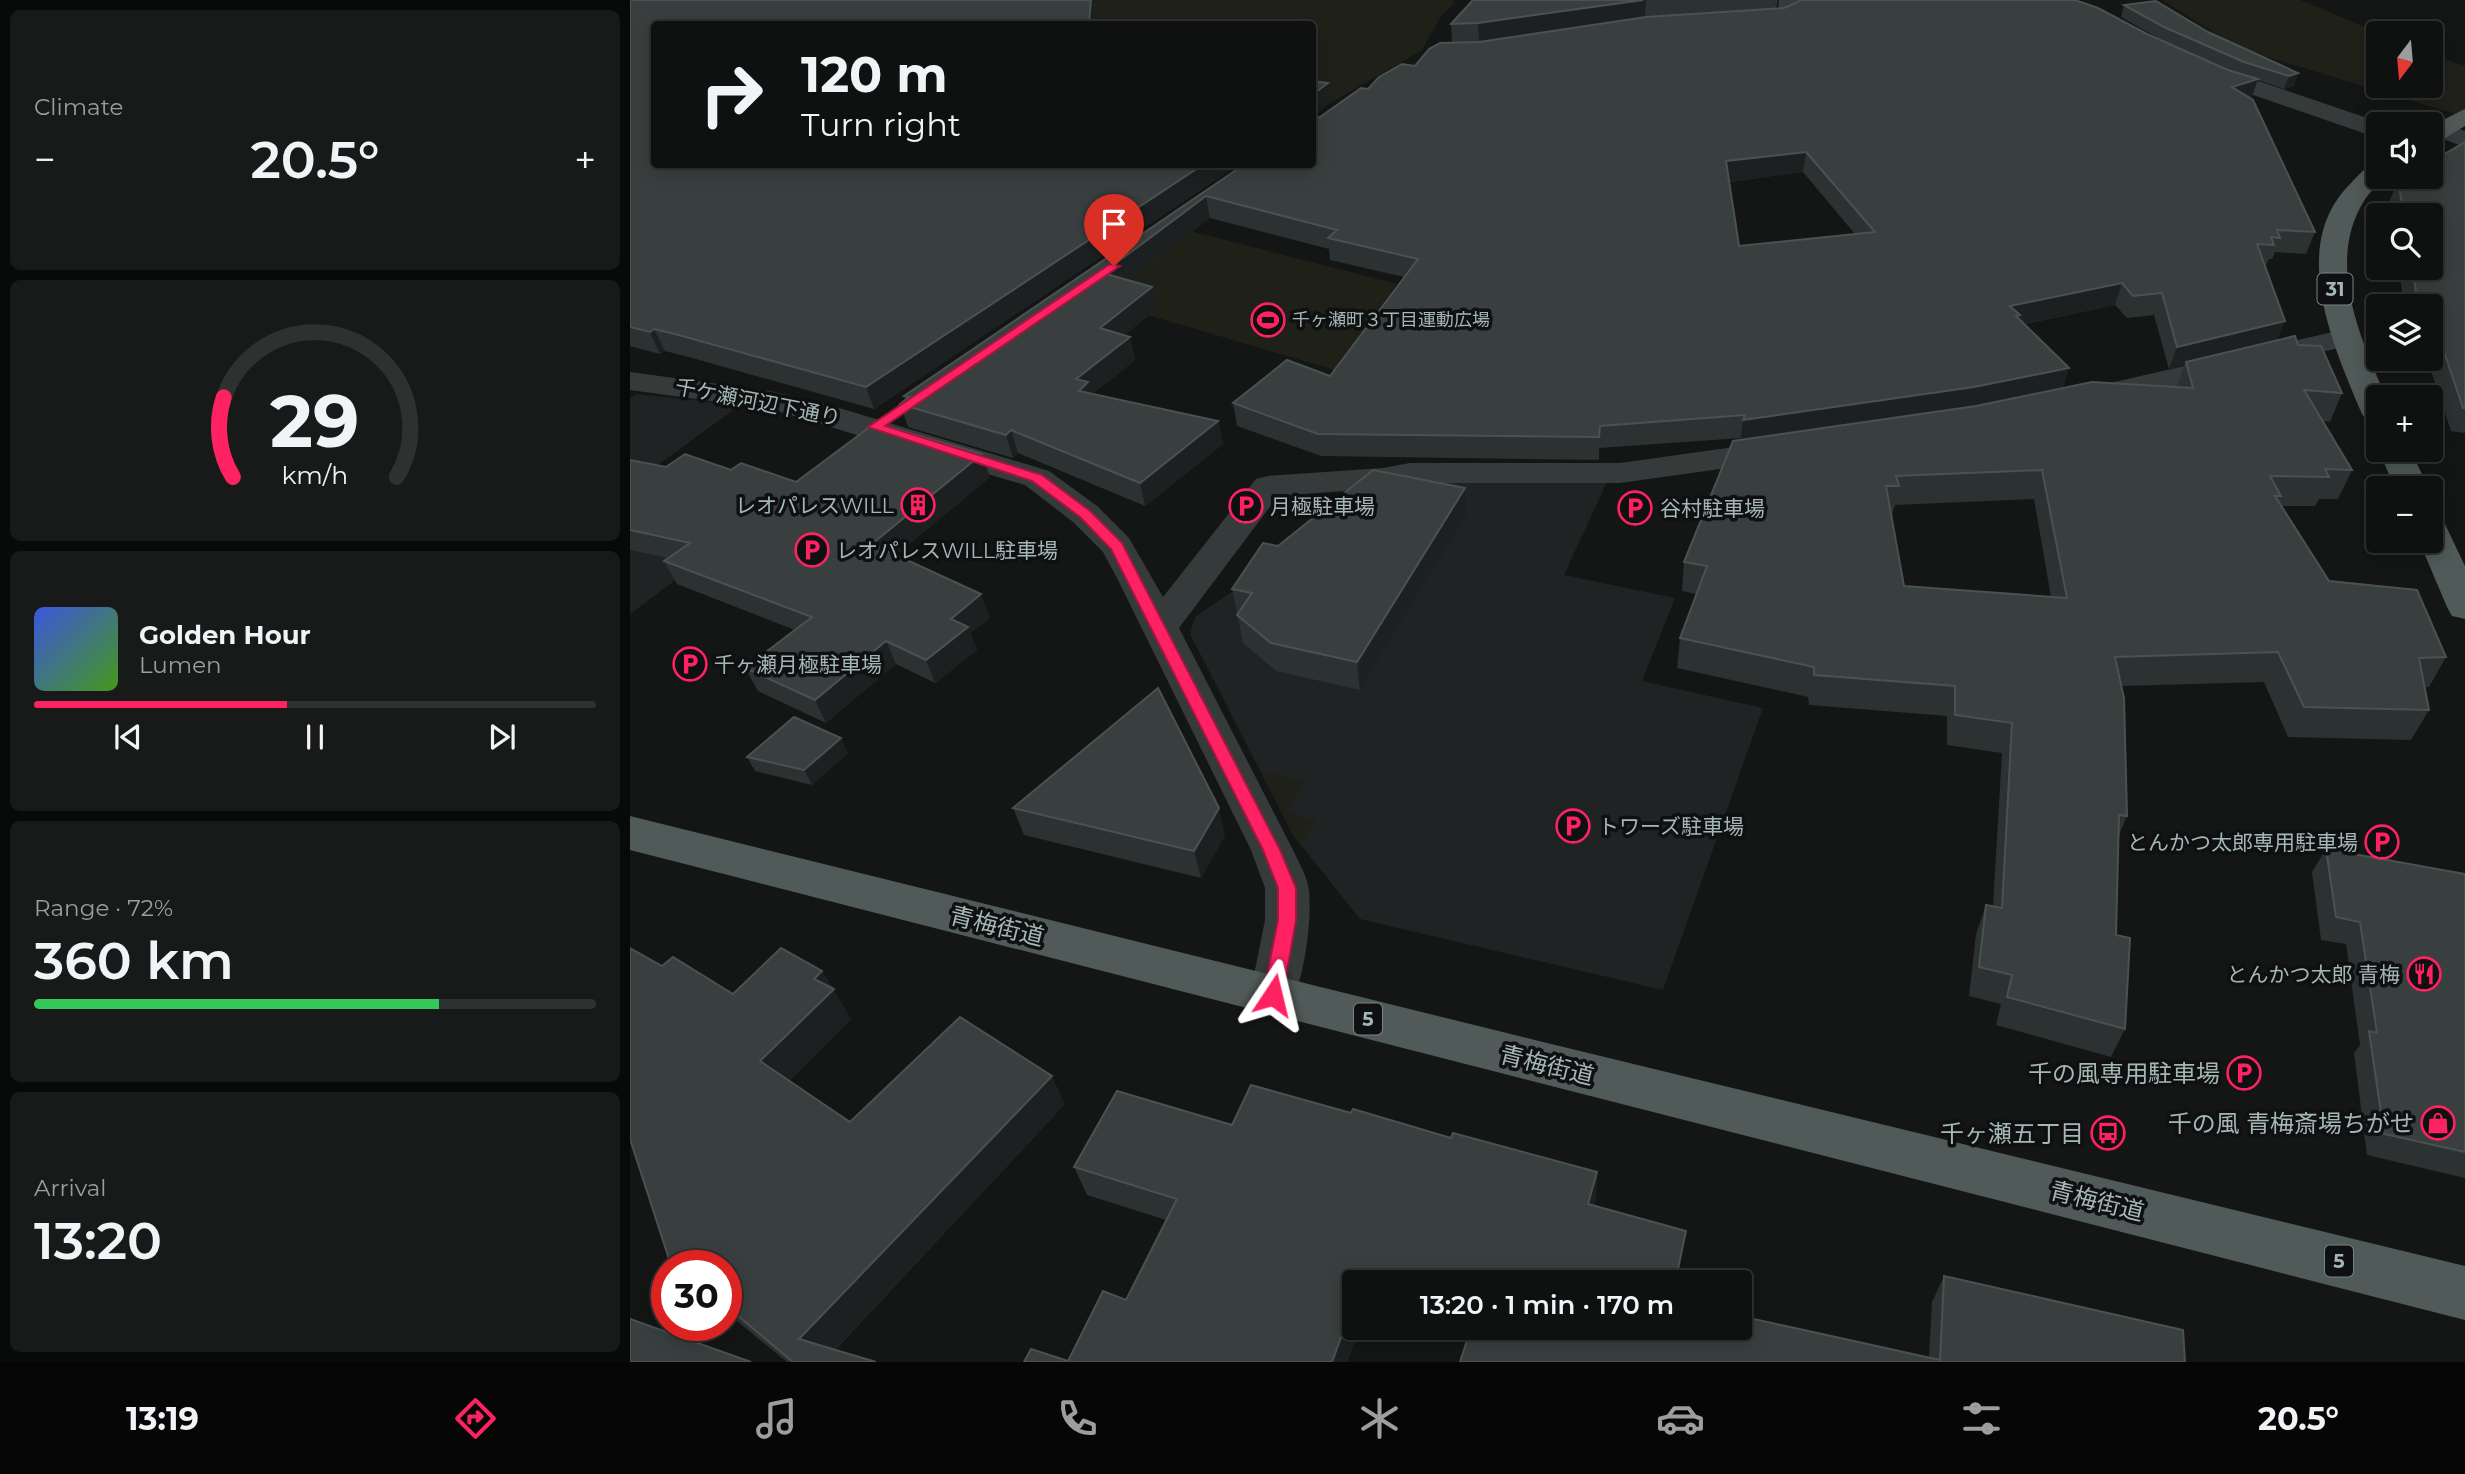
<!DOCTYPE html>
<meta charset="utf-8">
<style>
:root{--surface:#0f1010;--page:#181919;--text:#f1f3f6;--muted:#9b9d9f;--line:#2f3030;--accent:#ff2263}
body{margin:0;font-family:Montserrat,"Noto Sans JP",sans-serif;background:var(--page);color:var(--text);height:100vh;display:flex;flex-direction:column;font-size:26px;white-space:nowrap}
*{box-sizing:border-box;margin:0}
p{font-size:23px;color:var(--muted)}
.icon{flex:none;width:38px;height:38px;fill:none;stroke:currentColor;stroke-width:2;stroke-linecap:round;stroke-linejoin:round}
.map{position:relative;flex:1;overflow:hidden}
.panel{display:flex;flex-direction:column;gap:10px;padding:10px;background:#080909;width:630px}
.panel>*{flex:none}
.guide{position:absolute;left:21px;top:21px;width:665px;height:147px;border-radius:7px;box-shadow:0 4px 18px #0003,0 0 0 2px var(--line);background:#0f1010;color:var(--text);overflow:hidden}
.needle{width:46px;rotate:196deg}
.fabs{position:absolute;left:1736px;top:21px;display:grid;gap:14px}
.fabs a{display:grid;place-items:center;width:77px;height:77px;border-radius:7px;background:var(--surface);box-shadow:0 4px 18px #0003,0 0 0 2px var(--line);font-size:35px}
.speed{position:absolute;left:21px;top:1250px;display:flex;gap:14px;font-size:35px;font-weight:700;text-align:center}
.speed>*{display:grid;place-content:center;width:91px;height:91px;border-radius:50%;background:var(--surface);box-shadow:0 4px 18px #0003,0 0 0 2px var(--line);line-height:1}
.speed .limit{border:10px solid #d22;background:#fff;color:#111}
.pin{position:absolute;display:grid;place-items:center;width:60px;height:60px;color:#fff;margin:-72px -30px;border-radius:50% 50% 50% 0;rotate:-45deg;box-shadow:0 0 7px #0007}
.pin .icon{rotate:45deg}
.me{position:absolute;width:77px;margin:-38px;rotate:10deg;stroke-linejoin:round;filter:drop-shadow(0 0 5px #0008)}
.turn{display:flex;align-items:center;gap:24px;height:147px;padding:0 35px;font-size:32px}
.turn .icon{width:91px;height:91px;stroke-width:2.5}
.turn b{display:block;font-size:49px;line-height:60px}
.big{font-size:52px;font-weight:600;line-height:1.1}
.panel .card{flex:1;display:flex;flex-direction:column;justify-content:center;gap:10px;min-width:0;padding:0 24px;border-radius:10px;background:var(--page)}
.panel .dial{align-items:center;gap:0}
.dial svg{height:182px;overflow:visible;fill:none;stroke:var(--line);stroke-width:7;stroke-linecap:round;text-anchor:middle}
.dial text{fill:var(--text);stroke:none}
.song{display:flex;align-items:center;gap:21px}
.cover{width:84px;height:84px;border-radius:10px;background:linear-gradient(135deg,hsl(230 70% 55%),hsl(100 70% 35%))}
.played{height:7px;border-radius:4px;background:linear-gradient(90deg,var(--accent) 45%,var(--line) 45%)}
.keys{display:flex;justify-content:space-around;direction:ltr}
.heat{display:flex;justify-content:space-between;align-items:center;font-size:38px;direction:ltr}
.charge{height:10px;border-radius:5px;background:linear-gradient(90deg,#34c759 72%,var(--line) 0)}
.trip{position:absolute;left:712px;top:1270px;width:410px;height:70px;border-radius:7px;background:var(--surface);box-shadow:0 4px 18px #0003,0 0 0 2px var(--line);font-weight:600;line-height:70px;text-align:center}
.tabs{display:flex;height:112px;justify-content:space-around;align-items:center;background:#060606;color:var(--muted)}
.tabs .icon{width:49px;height:49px}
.tabs .on{color:var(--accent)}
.tabs b{font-size:32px;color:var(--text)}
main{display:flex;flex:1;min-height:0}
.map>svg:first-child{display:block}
.built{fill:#202323}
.green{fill:#1f2119}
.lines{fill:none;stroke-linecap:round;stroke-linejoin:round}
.minor{fill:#343b3a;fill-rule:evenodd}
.primary{fill:#505a58;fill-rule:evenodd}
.wall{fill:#2c3131;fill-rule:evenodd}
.shaded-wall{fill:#1d2020}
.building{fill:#393f3f;stroke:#4a5251;stroke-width:2;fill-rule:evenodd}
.route{fill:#ff2263;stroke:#a61640;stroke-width:2}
.labels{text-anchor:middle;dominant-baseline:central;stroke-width:7;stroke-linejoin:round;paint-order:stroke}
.far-poi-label{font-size:18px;fill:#a4b7b2;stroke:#0f1011;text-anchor:start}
.shield{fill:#0f1011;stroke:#778582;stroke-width:2}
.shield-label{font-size:19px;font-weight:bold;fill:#a4b7b2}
.street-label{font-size:21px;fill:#a4b7b2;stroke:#0f1011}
.poi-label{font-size:21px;fill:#a4b7b2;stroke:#0f1011;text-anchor:start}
.near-street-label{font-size:24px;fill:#a4b7b2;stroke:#0f1011}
.near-poi-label{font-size:24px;fill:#a4b7b2;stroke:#0f1011;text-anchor:end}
</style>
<main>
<section class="panel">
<div class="card"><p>Climate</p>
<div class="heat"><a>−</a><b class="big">20.5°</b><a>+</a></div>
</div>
<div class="card dial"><svg viewBox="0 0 100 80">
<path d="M14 69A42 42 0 1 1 86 69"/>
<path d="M14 69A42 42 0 0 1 10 34" stroke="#ff2263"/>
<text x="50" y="56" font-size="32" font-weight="700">29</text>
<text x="50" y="72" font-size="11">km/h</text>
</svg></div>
<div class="card">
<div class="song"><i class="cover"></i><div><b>Golden Hour</b><p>Lumen</p></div></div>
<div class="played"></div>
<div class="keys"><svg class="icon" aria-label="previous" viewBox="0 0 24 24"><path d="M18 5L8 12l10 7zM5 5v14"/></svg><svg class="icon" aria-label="pause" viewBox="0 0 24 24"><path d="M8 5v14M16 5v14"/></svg><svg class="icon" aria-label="next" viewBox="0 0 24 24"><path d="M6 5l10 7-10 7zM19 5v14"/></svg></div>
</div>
<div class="card"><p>Range · 72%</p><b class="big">360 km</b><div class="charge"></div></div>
<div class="card"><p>Arrival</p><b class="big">13:20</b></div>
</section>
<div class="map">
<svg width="1835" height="1362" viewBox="0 0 1835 1362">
<rect width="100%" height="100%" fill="#141616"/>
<g class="built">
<polygon points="7,394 73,401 109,406 0,485 0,398"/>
<polygon points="977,482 934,575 1045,598 1012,681 1133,708 1033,990 730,919 663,835 560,634 565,617 751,489 774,483"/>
<polygon points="0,526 64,566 0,614"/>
</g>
<g class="green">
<polygon points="422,0 822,0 825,2 810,18 791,51 700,103 683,100 682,24 466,24 410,18"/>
<polygon points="1532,0 1670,0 1750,33 1748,33 1748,86 1801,86 1801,54 1835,66 1835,117 1608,48"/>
<polygon points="560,231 767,284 705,370 453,296"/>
<polygon points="638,772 674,782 657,812 686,820 670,845 634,778"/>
</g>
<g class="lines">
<g class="minor">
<polygon points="1149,0 1169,0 1170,15 1167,20 1116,26 1108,25 1105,20 1108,15 1148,10"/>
<polygon points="1576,64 1584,66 1755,124 1748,124 1748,137 1739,135 1568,76 1565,71 1568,66"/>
<polygon points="1811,123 1835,131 1835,147 1802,135 1802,125"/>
<polygon points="1716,329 1726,332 1731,338 1726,344 1465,405 1454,403 1449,396 1454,389"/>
<path d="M0,372L140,391L196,404L419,471L467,506L499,538L533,597L626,479L638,476L753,468L780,463H990L1147,441L1159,444L1163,451L1159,458L1147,461L990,483H780L753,488L648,496L549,628L663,850C669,863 678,878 679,891C682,924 674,980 659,1009L643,1015L627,1009L620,995L635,920V888L621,850L487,578L473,552L443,522L395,485L140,409L0,390Z"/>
</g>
<g class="primary">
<polygon points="1835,109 1835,126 1810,141 1801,143 1801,126"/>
<path d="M1748,162V177H1756C1749,184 1739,192 1734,201C1696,262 1730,338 1756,397H1748V423L1737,421L1732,414C1704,347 1658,248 1719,185C1728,176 1735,166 1748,162Z"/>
<polygon points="1748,449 1780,450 1799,488 1765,488"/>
<polygon points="1801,517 1813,520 1835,566 1835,619 1822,616 1817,607 1789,541 1801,541"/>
<polygon points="0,816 917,1043 1835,1266 1835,1320 0,850"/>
</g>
</g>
<g class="wall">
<polygon points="0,0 466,0 464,24 24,24 24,164 609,164 244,409 55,356 35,351 30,354 0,346"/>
<path d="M843,0H1148L1146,8L1517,34L1601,70L1530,39L1491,17L1494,5L1578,32L1668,73L1664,86L1654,89L1628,80L1621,99L1685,232L1676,254L1645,252L1642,259H1639L1635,267L1647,340L1668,345L1712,393L1700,422L1693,421L1722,470L1708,499H1689L1685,506H1651L1699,581L1816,657L1799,687H1794L1799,710L1781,740L1658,737L1634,682L1492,686L1497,816L1488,837L1486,935L1495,1029L1481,1057L1366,1025L1371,1004L1339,996L1346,934L1356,905L1363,906L1372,753L1317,745V716L1179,705L1178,697L1047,668L1050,638L1066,594L1052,591L1054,562L1111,438L969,448V460L691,456L607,426L603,403L700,376L774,277L700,260L699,249L580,218L498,280L522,287L527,309L494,335L500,337L505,360L462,394L588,421L593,444L515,506L388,453L383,458L278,427L270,404L275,399L274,396L690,117L738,89L785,66L822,43L821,24ZM1173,172L1225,234L1109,246L1099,182ZM1485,305L1497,318L1524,315L1539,369L1554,365L1547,387L1434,388L1395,324ZM1404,499L1421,597L1274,586L1261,515H1262L1265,505Z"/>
<polygon points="1835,142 1835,433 1821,431 1797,359 1801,359 1801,306 1774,306 1769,268 1801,268 1801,215 1761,215 1759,202 1768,181"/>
<polygon points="0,460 36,467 101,470 166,482 360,477 266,555 360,618 340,633 347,650 305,683 266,664 196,723 128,691 115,668 165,630 47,584 34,561 38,558 0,550"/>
<polygon points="836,516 730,690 646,671 613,643 602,589 648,546"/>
<polygon points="218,753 182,785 125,771 117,757"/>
<polygon points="383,808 595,835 571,878 394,835"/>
<polygon points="1696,849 1835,874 1835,1178 1737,1155 1724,1053 1730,1045 1716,944 1691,940 1682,872"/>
<polygon points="32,966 103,994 192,971 221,1019 159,1081 220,1122 435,1104 205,1350 246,1362 157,1362 96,1312 96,1265 45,1265 39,1259"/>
<polygon points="721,1113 967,1172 966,1199 964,1206 1056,1231 1047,1283 724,1283 724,1328 730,1328 717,1362 438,1361 496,1300 536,1220 457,1195 444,1167 602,1125"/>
<polygon points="1314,1276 1555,1362 830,1362 840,1331 831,1328 1110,1328 1299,1357 1302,1302"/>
</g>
<g class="shaded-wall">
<polygon points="461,0 466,0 464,24 459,24"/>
<polygon points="1016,0 1015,18 849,42 848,23"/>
<polygon points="1668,73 1664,86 1654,89 1659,76"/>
<polygon points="1628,79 1621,99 1602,87"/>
<polygon points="698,83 700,103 682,117 682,95"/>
<polygon points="1176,152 1173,172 1094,182 1096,161"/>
<polygon points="574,164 609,164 244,409 236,387"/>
<polygon points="576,196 580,218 478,295 473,273"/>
<polygon points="1492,283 1485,305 1387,325 1380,306"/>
<polygon points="522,287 527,309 476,350 470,328"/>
<polygon points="1655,321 1646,343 1556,362 1554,365 1539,369 1547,347"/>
<polygon points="24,329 35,351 30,354 20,332"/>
<polygon points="500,337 505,360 462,394 455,414 446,379"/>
<polygon points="1439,368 1433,390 1339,409 1110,443 1113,420"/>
<polygon points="588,421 593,444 515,506 510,483"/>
<polygon points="381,430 388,453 383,458 376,435"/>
<polygon points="352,454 360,477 251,567 242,544"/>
<polygon points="835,488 836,516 730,690 727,662"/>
<polygon points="351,594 360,618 340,633 347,650 305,683 296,660 321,619"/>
<polygon points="256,641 266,664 196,723 185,700"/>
<polygon points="211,738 218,753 182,785 174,770"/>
<polygon points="589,808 595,835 571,878 564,851"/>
<polygon points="192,971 221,1019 150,1090 130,1061 184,979"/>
<polygon points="422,1076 435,1104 193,1362 169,1339"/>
<polygon points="967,1172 966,1199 957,1231 958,1204"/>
<polygon points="1056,1231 1047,1283 1045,1283"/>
<polygon points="724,1302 724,1328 730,1328 717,1362 702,1362"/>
</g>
<g class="building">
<polygon points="0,0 461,0 459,24 24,24 24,164 574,164 236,387 45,334 24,329 20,332 0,327"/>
<polygon points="843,0 1013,0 848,23 821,24"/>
<path d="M1170,0H1445L1468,8L1517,34L1598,70L1628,79L1602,87L1623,100L1685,232L1647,230L1650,238L1641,237L1644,245L1627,244L1655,321L1547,347L1532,293L1503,296L1492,283L1380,306L1390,315L1386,316L1439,368L1344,387L1113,420L1115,415L970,426L969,437L688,434L603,403L657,360L700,376L788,259L698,238L707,230L576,196L473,273L522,287L470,328L500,337L446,379L458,382L449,391L588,421L510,483L381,430L376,435L270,404L279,397L274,396L615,164H682V119L690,117L731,88L738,89L749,77L772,64L785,66L799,49L810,43L849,42L1016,17L1154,8L1168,2ZM1176,152L1245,232L1109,246L1096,161Z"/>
<polygon points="1526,1 1578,32 1668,73 1659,76 1614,62 1534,27 1494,5"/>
<polygon points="682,81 698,83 682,95"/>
<polygon points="1835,142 1835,408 1833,408 1801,313 1801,306 1796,306 1786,292 1782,268 1801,268 1801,215 1774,215 1768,181 1776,177 1801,177 1801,162"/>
<path d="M1665,336L1668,345L1691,346L1712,393L1674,390L1722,470L1695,469L1699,477L1640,476L1651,496H1645L1699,581L1787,590L1816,657L1789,658L1799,710L1674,707L1648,652L1485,657L1494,698L1497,816L1489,815L1486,935L1500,938L1495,1029L1377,997L1382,975L1349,967L1356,905L1372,908L1382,723L1325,715V686L1184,675V667L1050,638L1077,566L1054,562L1103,441L1346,406L1462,382L1563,388L1556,362ZM1412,470L1437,598L1274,586L1256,486H1269L1266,476Z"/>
<polygon points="245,423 352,454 242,544 351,594 321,619 338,627 296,660 256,641 185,700 115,668 182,617 34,561 60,543 0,530 0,460 36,467 55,454 101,470 111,463 166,482"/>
<polygon points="743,470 835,488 727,662 641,643 607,615 622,593 602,589 633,543 648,546"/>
<polygon points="528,688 589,808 564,851 383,808"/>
<polygon points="164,717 211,738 174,770 117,757"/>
<polygon points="1696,849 1835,874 1835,1152 1754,1134 1739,1031 1747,1033 1730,922 1706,917"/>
<polygon points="0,948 32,966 43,957 103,994 151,948 192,971 184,979 204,989 130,1061 220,1122 330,1017 422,1076 169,1339 246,1362 163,1362 96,1306 96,1265 46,1265 39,1259 0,1139"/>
<polygon points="621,1085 721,1113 723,1109 821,1138 823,1133 967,1172 958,1204 1056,1231 1045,1283 759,1283 734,1276 732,1283 724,1283 724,1302 702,1362 394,1362 401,1349 438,1361 473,1291 496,1300 547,1199 444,1167 487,1091 602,1125"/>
<polygon points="1314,1276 1553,1330 1555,1362 830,1362 841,1328 1110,1328 1110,1316 1310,1360"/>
<polygon points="0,1319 121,1362 0,1362"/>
</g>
<polygon class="route" points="480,264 490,266 255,426 412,475 460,511 492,543 650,850 666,888 666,920 653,995 650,1001 643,1003 636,1001 633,995 648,920 648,888 633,850 481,549 450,517 402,481 238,427"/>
<defs>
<symbol id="stadium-ring" viewBox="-11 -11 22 22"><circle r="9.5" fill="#0f1011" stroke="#ff2263" stroke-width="1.5"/><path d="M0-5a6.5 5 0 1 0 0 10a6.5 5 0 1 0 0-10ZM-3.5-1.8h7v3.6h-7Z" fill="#ff2263"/></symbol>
<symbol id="building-ring" viewBox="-11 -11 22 22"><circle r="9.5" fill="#0f1011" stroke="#ff2263" stroke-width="1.5"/><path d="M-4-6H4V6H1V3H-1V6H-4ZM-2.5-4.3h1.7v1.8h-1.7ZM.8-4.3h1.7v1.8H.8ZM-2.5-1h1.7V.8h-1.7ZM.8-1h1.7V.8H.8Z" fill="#ff2263"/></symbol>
<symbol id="parking-ring" viewBox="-11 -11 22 22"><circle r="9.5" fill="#0f1011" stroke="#ff2263" stroke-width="1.5"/><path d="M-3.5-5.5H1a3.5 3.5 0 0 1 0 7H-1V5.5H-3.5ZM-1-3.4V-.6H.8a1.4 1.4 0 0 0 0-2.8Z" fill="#ff2263"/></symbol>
<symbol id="restaurant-ring" viewBox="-11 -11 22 22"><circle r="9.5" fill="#0f1011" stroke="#ff2263" stroke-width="1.5"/><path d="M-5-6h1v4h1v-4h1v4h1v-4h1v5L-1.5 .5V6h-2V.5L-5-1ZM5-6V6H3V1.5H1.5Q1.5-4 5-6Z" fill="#ff2263"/></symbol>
<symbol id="shop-ring" viewBox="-11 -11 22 22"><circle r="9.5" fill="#0f1011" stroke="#ff2263" stroke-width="1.5"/><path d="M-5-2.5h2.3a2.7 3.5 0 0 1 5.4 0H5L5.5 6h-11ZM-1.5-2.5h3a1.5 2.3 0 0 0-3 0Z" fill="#ff2263"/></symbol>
<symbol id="bus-ring" viewBox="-11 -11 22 22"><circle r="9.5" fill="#0f1011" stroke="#ff2263" stroke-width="1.5"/><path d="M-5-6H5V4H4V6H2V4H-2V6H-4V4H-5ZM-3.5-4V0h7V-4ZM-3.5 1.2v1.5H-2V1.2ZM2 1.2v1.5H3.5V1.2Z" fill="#ff2263"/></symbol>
</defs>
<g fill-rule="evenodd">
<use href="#stadium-ring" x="619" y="301" width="38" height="38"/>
<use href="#building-ring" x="269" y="486" width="38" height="38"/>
<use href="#parking-ring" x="597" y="487" width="38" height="38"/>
<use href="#parking-ring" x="986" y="489" width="38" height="38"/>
<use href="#parking-ring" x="163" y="531" width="38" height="38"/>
<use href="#parking-ring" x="41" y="645" width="38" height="38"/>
<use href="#parking-ring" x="924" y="807" width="38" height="38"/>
<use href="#parking-ring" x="1733" y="823" width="38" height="38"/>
<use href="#restaurant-ring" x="1775" y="955" width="38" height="38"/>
<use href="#parking-ring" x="1595" y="1054" width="38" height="38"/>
<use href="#shop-ring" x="1789" y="1104" width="38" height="38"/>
<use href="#bus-ring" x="1459" y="1114" width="38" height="38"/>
</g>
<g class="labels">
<g class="far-poi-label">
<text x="662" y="320">千ヶ瀬町３丁目運動広場</text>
</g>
<g class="shield">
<rect x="1687.5" y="273.5" width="35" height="31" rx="5"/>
<rect x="724" y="1003.5" width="28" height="31" rx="5"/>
<rect x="1695" y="1245.5" width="28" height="31" rx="5"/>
</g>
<g class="shield-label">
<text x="1705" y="289">31</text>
<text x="738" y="1019">5</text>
<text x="1709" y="1261">5</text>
</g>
<g class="street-label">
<text transform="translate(128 402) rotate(11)">千ケ瀬河辺下通り</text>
</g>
<g class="poi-label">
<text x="264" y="505" text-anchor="end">レオパレスWILL</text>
<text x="640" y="506">月極駐車場</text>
<text x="1030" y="508">谷村駐車場</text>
<text x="206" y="550">レオパレスWILL駐車場</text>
<text x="84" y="664">千ヶ瀬月極駐車場</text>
<text x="968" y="826">トワーズ駐車場</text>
<text x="1728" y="842" text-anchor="end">とんかつ太郎専用駐車場</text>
<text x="1770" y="974" text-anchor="end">とんかつ太郎 青梅</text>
</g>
<g class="near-street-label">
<text transform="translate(367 926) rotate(14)">青梅街道</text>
<text transform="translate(917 1065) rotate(14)">青梅街道</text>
<text transform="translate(1467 1201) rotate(14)">青梅街道</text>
</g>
<g class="near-poi-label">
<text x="1590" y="1073">千の風専用駐車場</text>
<text x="1784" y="1123">千の風 青梅斎場ちがせ</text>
<text x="1454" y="1133">千ヶ瀬五丁目</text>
</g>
</g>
</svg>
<div class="fabs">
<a><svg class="needle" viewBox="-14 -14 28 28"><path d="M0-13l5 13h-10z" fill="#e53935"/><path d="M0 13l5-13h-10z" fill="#9b9d9f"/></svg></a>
<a><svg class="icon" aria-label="sound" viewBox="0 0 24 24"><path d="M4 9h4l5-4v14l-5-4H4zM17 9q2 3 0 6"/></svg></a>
<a><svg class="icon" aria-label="search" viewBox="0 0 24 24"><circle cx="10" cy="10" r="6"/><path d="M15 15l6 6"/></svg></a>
<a><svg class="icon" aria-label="layers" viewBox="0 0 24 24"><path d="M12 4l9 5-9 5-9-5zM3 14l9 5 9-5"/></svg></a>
<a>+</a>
<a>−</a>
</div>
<div class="speed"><div class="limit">30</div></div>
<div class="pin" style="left:484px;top:266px;background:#d93025"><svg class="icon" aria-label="arrive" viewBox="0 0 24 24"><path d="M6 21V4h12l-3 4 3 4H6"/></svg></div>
<svg class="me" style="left:643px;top:995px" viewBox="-20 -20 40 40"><path d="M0-17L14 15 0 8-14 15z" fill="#ff2263" stroke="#fff" stroke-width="4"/></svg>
<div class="trip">13:20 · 1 min · 170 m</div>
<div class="guide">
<div class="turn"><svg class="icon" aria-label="right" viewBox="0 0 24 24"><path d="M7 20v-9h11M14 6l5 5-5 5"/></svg><div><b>120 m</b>Turn right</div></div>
</div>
</div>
</main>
<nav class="tabs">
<b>13:19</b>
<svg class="icon on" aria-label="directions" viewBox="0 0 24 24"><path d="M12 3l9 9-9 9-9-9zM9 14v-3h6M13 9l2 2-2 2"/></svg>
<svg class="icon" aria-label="music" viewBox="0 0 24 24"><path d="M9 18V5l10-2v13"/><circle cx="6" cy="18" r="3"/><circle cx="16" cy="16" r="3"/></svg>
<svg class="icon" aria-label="phone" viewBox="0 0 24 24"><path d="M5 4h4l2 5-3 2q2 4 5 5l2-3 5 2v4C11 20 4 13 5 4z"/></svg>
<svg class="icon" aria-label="climate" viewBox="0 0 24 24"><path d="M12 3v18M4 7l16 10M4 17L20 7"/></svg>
<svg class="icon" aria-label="car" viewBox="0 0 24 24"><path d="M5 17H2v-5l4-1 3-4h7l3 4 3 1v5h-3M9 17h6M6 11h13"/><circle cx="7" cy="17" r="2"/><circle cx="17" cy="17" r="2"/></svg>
<svg class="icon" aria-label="filters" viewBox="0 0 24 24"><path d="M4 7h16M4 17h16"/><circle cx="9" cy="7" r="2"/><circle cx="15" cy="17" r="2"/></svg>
<b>20.5°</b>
</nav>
